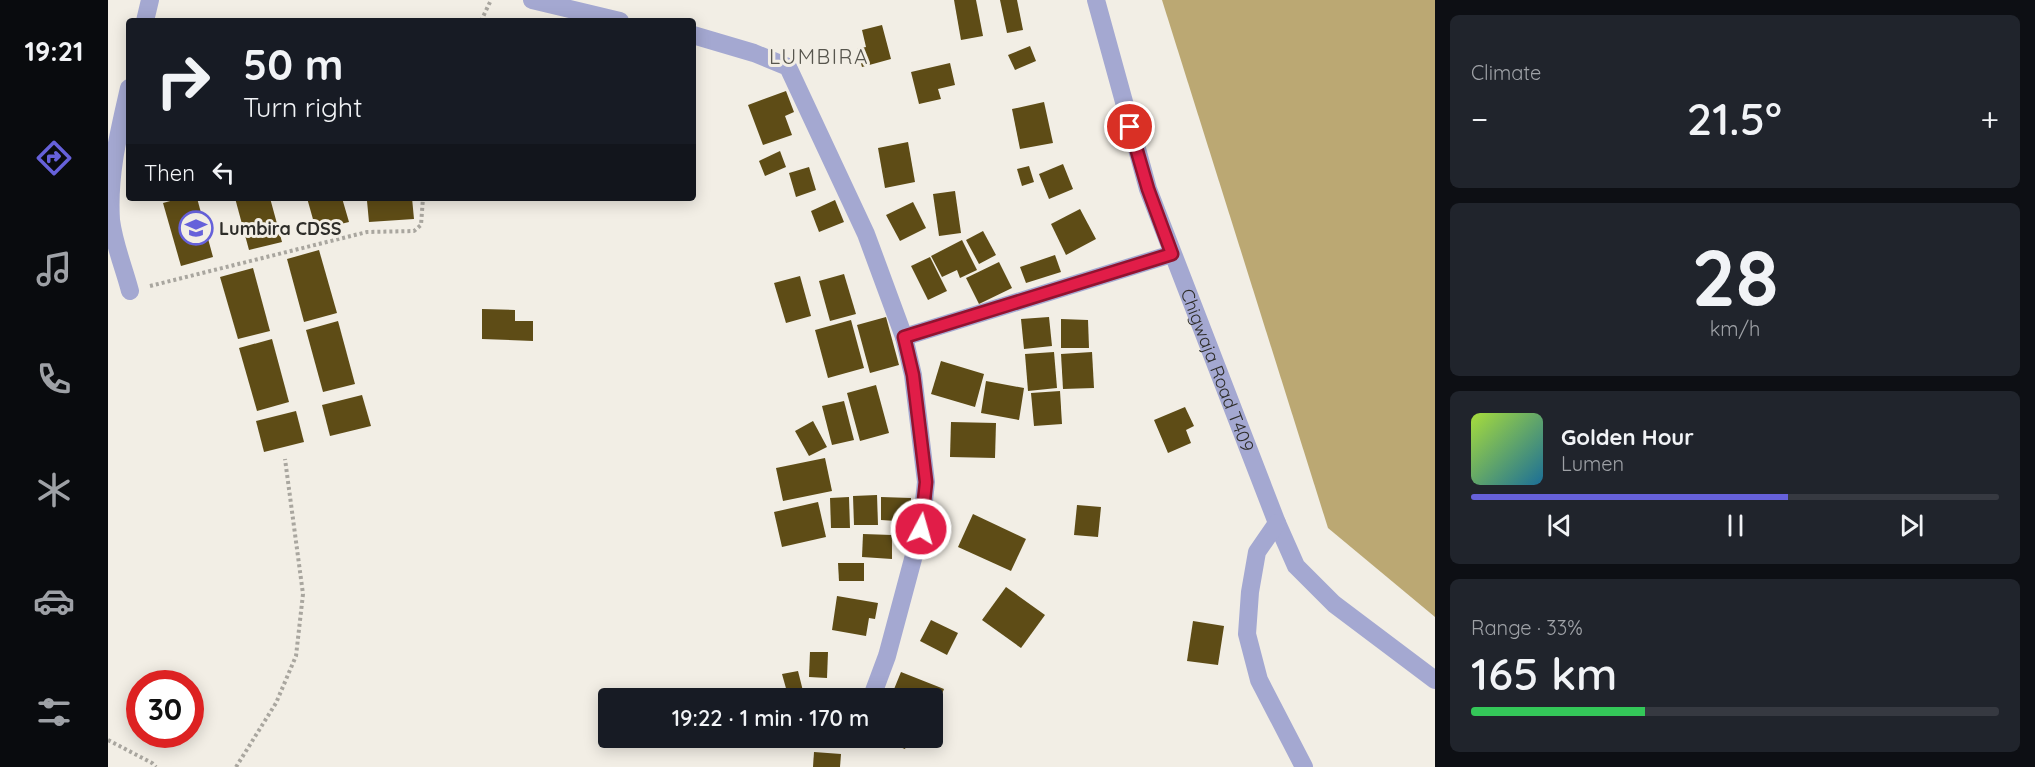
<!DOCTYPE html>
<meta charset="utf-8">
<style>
:root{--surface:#171b24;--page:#20242c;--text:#f1f3f6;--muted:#9ea1a6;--line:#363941;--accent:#6661da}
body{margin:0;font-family:Quicksand,sans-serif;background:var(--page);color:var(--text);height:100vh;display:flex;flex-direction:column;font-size:22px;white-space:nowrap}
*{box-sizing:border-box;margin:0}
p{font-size:20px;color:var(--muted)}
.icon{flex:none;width:33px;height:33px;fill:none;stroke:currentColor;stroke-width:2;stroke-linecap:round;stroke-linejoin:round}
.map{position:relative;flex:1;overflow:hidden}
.sheet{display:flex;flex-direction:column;gap:15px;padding:15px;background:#0d0f14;width:600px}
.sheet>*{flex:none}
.banner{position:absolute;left:18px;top:18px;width:570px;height:183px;border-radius:6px;box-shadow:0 3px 15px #0003;background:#171b24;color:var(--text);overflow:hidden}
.speed{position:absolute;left:18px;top:670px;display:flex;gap:12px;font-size:30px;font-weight:700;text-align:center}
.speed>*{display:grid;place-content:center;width:78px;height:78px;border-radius:50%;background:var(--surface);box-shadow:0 3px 15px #0003;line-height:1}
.speed .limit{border:9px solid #d22;background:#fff;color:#111}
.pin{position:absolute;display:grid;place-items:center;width:51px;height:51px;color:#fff;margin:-26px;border:3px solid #fff;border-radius:50%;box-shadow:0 2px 6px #0007}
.me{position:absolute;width:66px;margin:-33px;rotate:6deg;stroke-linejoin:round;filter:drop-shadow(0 0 4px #0008)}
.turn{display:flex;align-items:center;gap:21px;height:126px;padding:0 18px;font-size:27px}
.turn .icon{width:78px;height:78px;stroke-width:2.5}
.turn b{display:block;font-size:42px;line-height:51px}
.then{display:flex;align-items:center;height:57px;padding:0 18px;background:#0003;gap:12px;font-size:22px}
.big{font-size:45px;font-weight:600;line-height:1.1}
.sheet .tile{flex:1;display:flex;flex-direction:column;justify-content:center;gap:9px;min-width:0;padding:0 21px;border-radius:9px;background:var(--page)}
.sheet .dial{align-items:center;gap:0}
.dial b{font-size:78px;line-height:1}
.song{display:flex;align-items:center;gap:18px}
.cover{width:72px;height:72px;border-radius:9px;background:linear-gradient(135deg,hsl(80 70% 55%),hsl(200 70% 35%))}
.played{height:6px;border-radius:3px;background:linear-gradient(90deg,var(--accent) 60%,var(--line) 60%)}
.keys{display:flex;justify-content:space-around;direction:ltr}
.heat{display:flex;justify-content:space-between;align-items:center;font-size:33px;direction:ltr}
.charge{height:9px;border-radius:4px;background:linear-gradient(90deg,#34c759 33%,var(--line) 0)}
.trip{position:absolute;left:490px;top:688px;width:345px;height:60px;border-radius:6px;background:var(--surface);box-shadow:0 3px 15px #0003;font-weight:600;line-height:60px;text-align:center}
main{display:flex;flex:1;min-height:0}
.tab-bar{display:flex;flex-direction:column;width:108px;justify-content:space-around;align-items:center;background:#090b0e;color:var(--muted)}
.tab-bar .icon{width:42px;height:42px}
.tab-bar .selected{color:var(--accent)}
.tab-bar b{font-size:27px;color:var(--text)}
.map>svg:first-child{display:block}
.forest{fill:#bba873}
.building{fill:#5e4c16}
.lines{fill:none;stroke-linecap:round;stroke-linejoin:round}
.path{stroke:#a9a69f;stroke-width:4;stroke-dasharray:3 3;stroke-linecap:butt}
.minor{stroke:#a4a8d1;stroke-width:18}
.route-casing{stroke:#92132f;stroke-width:15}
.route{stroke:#e11d48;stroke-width:10}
.labels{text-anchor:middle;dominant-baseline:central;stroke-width:6;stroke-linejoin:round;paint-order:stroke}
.poi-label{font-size:18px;font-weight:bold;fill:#2e2d29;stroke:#f2eee5;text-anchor:start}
.street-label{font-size:18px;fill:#2e2d29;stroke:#f2eee5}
.quarter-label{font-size:21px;letter-spacing:1.5px;fill:#57554d;stroke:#f2eee5}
</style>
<main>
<nav class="tab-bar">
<b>19:21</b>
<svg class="icon selected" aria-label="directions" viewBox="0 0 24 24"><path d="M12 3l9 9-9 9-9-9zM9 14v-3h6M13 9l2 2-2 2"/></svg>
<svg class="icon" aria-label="music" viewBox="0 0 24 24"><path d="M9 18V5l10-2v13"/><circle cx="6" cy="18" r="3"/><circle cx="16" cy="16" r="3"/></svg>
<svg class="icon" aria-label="phone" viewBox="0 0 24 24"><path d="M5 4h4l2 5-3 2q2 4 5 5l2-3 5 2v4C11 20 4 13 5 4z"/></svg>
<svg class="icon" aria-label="climate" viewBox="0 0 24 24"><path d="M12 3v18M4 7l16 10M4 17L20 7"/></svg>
<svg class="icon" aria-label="car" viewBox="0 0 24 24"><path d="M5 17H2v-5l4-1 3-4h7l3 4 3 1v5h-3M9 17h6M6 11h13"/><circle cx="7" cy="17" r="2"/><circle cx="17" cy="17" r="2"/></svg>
<svg class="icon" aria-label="filters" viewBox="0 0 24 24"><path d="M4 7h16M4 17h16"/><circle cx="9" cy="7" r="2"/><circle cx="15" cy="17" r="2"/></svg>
</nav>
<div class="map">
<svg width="1327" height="767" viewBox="0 0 1327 767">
<rect width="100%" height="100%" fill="#f2eee5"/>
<polygon class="forest" points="1054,0 1327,0 1327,617 1220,528"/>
<g class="building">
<polygon points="846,0 868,0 875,36 853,40"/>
<polygon points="892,0 909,0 915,30 899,33"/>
<polygon points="774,25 783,59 754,67 749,49 758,47 754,30"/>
<polygon points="922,46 928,61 907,70 900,55"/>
<polygon points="842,63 847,85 830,89 833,99 811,104 803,72"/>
<polygon points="678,91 686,112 677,116 684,135 655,145 640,105"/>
<polygon points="936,102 945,143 912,149 904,109"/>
<polygon points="800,142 807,182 777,188 770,148"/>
<polygon points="672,151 678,167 657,176 651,161"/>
<polygon points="955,164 965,189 941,199 931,174"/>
<polygon points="921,166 926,182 914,186 909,169"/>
<polygon points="701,167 708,190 688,197 681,173"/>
<polygon points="847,191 853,233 831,236 825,194"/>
<polygon points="73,198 89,198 105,257 73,266 55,203"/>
<polygon points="127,198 162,198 174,242 141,250"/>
<polygon points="199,198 234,198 241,222 208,230"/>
<polygon points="287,198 304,198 306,219 261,222 259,201"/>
<polygon points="727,200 736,222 711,232 703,211"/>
<polygon points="805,202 818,228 792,241 778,215"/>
<polygon points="972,209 988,239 958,255 943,224"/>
<polygon points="875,231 888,255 871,264 858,240"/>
<polygon points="854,240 869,270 852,278 849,270 834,277 823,256"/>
<polygon points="211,250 229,313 196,322 179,259"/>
<polygon points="947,255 953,272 918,283 912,267"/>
<polygon points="822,257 839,291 820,300 803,266"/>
<polygon points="891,262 904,288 871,304 858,278"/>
<polygon points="145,268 162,331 130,339 112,277"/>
<polygon points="736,274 748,314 722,321 711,281"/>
<polygon points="692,276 703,316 678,323 666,283"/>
<polygon points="374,309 407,310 407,321 425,321 425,341 374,339"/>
<polygon points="778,317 791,365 762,373 749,325"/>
<polygon points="941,317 944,346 916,349 913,319"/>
<polygon points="953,319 980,320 981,348 953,348"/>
<polygon points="743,320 756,368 720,378 707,330"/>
<polygon points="230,321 247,384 215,392 198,330"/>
<polygon points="164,339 181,402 149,411 131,348"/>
<polygon points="946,352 949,388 920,391 917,354"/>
<polygon points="984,352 986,388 955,389 953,354"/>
<polygon points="833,361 876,374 867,407 823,394"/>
<polygon points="878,381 916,388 911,420 873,413"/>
<polygon points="768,385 781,433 752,441 739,393"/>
<polygon points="952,391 954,424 926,426 923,393"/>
<polygon points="254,395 263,426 222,436 214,405"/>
<polygon points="736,401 746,440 724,445 714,406"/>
<polygon points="1077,407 1086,426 1078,430 1083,443 1060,453 1046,420"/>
<polygon points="188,411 196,442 156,452 148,421"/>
<polygon points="705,421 719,447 701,456 687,431"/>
<polygon points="843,422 888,423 887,458 842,457"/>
<polygon points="717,458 724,491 675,501 668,468"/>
<polygon points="769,495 770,525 746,525 745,496"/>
<polygon points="741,497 742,528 723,528 722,498"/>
<polygon points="773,497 803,498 803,522 773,520"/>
<polygon points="710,502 718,537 674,547 666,512"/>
<polygon points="969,505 993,507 990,537 966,535"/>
<polygon points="865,514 918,539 903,571 850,547"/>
<polygon points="755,534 784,535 784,559 754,557"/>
<polygon points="730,563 756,563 756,581 731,581"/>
<polygon points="898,587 937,615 913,648 874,620"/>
<polygon points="729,596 770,603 767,619 761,618 758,636 724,630"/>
<polygon points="823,620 850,633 839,655 812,641"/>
<polygon points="1085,621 1116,626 1110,665 1079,661"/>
<polygon points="702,652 720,652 719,678 701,677"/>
<polygon points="690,671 697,699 681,699 674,674"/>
<polygon points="793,672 836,689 825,716 825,699 782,699"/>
<polygon points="642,694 642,699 626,699 626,695"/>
<polygon points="769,738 816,738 814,744 801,739 797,749"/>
<polygon points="706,752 733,754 732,767 705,767"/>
</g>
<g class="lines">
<g class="path">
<polyline points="373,21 383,0"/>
<polyline points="42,286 259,232 306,231 313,225 315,198"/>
<polyline points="0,740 44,763 48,767"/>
<polyline points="128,767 168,703 188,656 195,594 177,459"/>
</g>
<g class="minor">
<polyline points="424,0 512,21"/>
<path id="s1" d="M988,0L1040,189L1169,523L1188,566L1226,604L1327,680"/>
<polyline points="37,21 42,0"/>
<polyline points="585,35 646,53 680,67 758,234 796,337 805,375 818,482 813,529 779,656 763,699"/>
<path d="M21,88C11,132 0,174 3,220C6,244 16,268 22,291"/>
<polyline points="796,337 1064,254"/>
<polyline points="1169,523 1149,552 1142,592 1139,634 1151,680 1196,767"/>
</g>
</g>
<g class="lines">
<defs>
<polyline id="route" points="813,529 818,482 805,375 796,337 1064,254 1040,189 1022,127"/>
</defs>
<use href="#route" class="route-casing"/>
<use href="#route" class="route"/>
</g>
<defs>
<symbol id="school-ring" viewBox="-11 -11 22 22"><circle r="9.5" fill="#f2eee5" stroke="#6661da" stroke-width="1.5"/><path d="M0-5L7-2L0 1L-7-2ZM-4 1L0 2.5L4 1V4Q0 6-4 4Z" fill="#6661da"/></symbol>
</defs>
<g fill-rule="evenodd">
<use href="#school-ring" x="69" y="209" width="38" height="38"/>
</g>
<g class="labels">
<g class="poi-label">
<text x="111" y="228">Lumbira CDSS</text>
</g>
<g class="street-label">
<text stroke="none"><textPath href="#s1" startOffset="390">Chigwaja Road T409</textPath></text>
</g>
<g class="quarter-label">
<text x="711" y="56">LUMBIRA</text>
</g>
</g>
</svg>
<div class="speed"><div class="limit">30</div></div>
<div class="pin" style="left:1022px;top:127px;background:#d93025"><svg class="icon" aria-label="arrive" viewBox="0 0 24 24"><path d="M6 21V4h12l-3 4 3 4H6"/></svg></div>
<svg class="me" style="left:813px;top:529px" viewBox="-20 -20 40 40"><circle r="17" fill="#e11d48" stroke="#fff" stroke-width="3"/><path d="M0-11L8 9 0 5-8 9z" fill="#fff"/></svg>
<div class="trip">19:22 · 1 min · 170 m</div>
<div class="banner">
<div class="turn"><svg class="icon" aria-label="right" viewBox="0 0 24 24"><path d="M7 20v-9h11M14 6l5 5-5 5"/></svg><div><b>50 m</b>Turn right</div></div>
<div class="then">Then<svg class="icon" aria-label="left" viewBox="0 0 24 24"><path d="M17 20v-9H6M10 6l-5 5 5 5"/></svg></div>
</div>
</div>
<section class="sheet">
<div class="tile"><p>Climate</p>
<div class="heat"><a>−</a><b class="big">21.5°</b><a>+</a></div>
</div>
<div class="tile dial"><b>28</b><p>km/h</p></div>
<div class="tile">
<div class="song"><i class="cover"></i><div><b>Golden Hour</b><p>Lumen</p></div></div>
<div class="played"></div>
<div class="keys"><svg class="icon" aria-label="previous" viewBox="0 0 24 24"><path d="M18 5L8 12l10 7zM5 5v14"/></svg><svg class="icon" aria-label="pause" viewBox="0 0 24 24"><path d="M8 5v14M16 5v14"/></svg><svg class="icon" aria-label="next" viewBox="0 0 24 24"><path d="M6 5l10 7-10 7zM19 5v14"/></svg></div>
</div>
<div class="tile"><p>Range · 33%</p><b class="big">165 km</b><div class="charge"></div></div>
</section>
</main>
